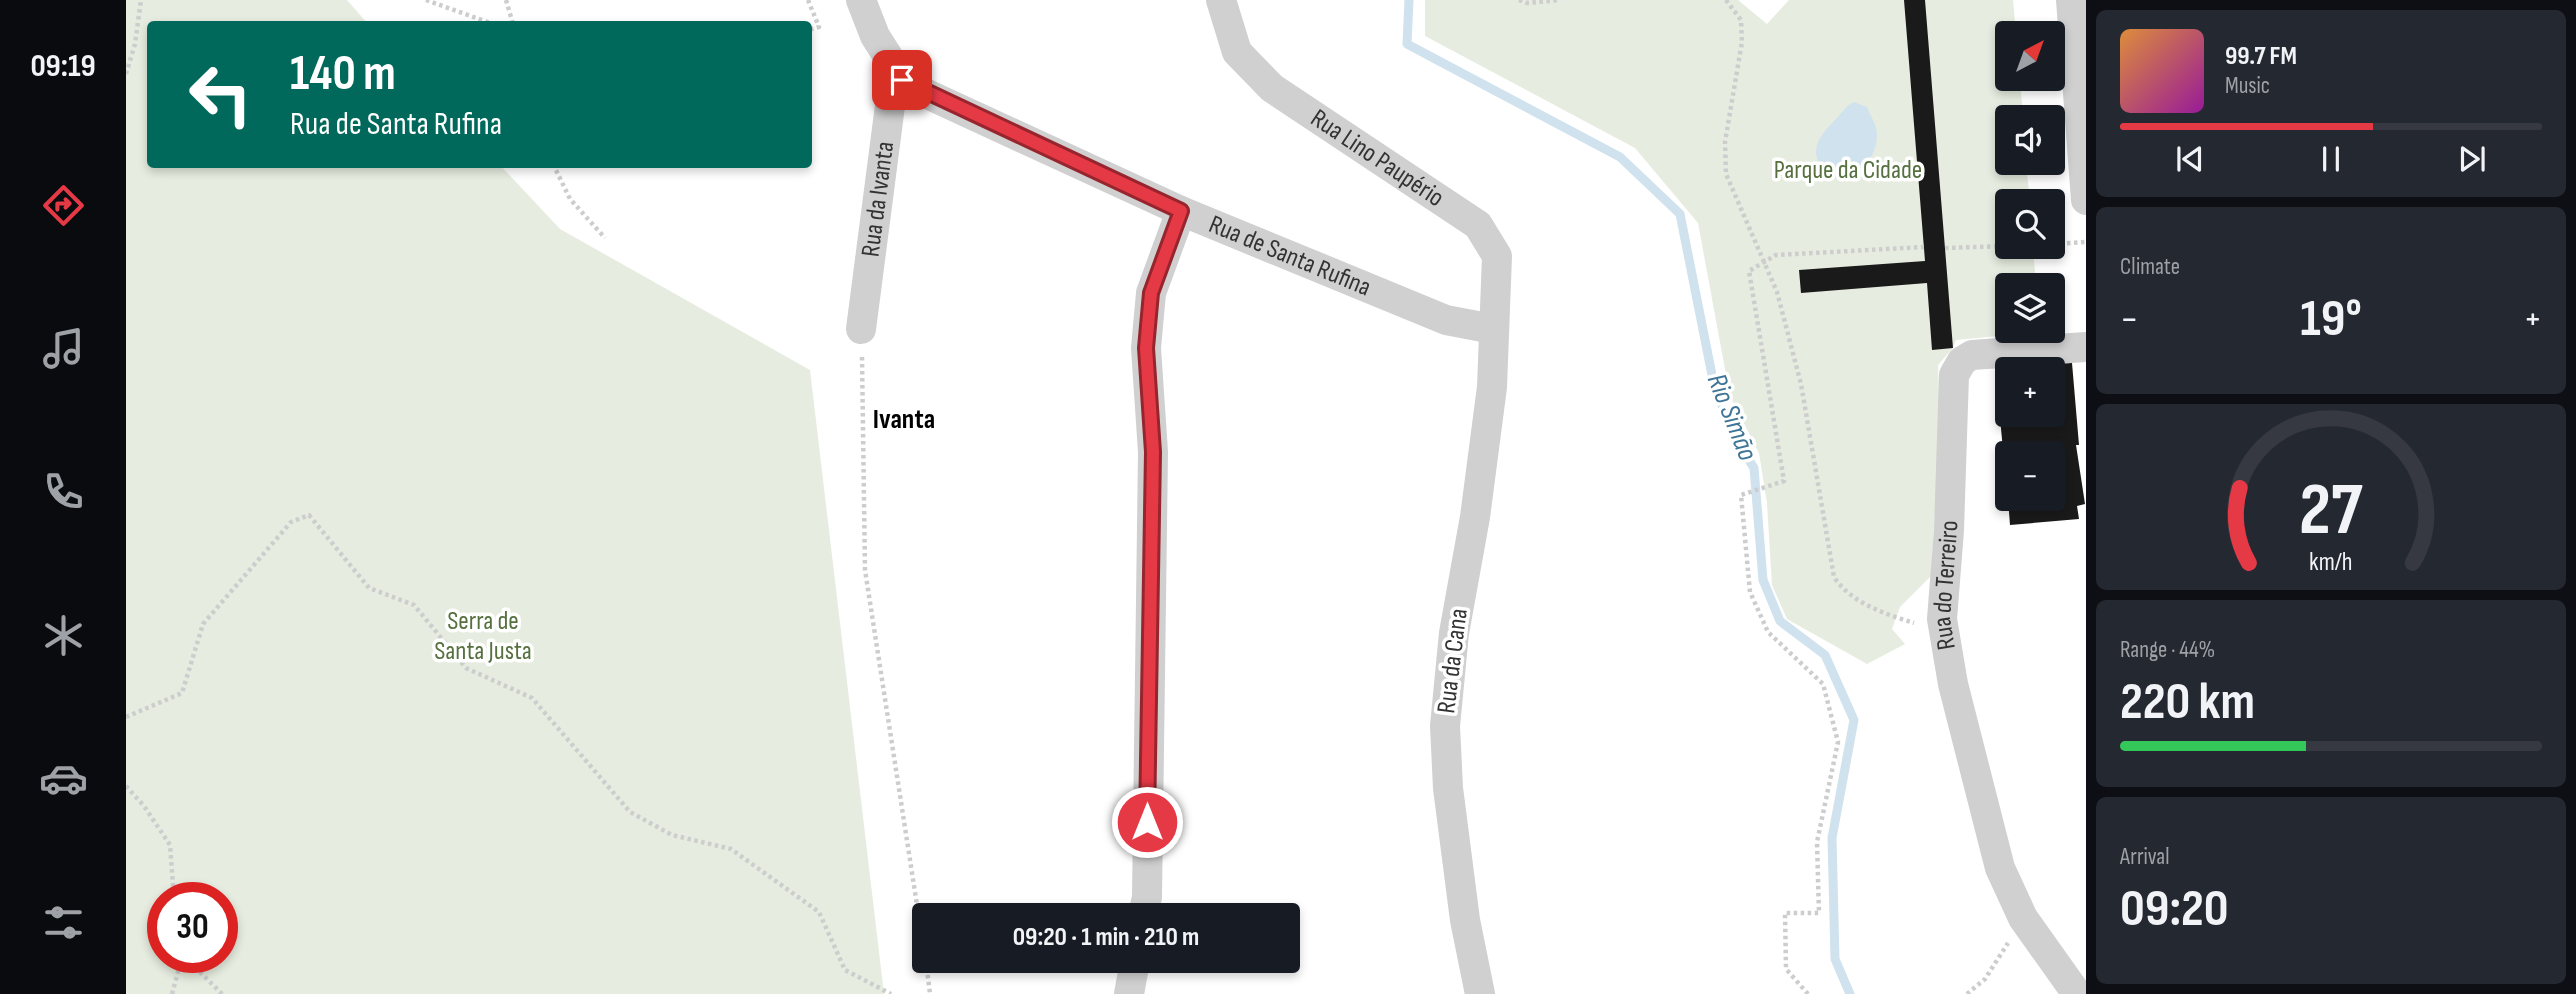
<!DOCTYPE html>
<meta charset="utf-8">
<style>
:root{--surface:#171b24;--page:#242831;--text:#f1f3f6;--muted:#9ea1a6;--line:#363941;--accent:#e63946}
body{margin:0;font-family:"Sofia Sans Condensed",sans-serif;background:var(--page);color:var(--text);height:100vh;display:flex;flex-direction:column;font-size:26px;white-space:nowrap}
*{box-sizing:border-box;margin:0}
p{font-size:23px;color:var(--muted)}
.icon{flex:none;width:38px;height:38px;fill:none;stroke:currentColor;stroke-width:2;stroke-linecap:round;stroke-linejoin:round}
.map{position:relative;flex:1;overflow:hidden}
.panel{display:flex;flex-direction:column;gap:10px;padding:10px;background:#0d0f14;width:490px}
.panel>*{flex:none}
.top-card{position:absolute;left:21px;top:21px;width:665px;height:147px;border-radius:7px;box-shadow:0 4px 10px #0003;background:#00695c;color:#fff;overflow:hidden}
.needle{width:46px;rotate:41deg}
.controls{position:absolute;left:1869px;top:21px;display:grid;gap:14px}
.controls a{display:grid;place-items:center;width:70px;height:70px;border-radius:7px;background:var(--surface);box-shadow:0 4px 10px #0003;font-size:35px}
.speed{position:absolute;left:21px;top:882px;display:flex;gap:14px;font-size:35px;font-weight:700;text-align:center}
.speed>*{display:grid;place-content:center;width:91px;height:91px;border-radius:50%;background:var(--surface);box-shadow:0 4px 10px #0003;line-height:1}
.speed .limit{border:10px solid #d22;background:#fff;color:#111}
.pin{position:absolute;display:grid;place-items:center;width:60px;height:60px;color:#fff;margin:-30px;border-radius:14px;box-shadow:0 4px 10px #0006}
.me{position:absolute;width:77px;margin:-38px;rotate:0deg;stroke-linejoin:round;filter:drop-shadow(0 0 5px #0008)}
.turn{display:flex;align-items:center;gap:24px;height:147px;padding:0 28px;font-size:32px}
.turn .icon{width:91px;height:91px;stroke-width:2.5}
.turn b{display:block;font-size:49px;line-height:60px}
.big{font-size:52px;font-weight:700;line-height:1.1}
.panel .tile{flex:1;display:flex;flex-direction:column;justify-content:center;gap:10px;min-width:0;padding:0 24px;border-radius:10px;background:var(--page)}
.panel .dial{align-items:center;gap:0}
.dial svg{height:182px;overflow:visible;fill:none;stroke:var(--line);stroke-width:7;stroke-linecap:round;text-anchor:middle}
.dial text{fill:var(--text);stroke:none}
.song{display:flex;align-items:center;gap:21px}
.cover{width:84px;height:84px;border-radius:10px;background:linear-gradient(135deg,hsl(30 70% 55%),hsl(300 70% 35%))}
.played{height:7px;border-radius:4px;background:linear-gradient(90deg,var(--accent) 60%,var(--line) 60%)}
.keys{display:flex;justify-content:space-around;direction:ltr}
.heat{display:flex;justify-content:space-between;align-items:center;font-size:38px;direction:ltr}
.charge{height:10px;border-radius:5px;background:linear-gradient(90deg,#34c759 44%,var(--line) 0)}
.trip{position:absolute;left:786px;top:903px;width:388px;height:70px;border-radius:7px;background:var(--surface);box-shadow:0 4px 10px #0003;font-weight:700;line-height:70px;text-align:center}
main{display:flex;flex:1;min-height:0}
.tabs{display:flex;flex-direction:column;width:126px;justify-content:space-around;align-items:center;background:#090b0e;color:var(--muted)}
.tabs .icon{width:49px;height:49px}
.tabs .on{color:var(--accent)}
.tabs b{font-size:32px;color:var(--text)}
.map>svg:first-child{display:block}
.green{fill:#e6ecdf;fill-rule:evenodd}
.water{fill:#cfe2ee}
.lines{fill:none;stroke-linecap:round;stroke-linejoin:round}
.stream{stroke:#cfe2ee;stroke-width:9}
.building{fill:#1a1a1a;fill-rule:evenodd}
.path{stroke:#cdcdcd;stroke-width:4.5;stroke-dasharray:3.5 3.5;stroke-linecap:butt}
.minor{stroke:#d0d0d0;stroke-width:30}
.route-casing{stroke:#96252e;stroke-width:18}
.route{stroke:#e63946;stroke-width:12}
.labels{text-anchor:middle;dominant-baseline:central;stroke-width:7;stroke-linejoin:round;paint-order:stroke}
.street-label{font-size:26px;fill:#333;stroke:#fff}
.park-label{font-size:26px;fill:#56703f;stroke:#fff}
.water-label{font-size:28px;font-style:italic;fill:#3f7597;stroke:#fff}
.neighbourhood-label{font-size:28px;font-weight:bold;fill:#000;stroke:#fff}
</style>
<main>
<nav class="tabs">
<b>09:19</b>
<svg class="icon on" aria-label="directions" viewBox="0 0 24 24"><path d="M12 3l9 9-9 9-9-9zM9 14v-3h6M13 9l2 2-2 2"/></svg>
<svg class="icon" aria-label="music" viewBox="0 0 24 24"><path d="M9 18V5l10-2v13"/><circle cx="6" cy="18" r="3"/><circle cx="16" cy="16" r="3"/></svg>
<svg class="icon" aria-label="phone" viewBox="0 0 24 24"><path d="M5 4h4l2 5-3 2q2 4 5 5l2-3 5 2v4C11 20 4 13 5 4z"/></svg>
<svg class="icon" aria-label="climate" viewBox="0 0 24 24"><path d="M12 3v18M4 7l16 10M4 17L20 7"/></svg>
<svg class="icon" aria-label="car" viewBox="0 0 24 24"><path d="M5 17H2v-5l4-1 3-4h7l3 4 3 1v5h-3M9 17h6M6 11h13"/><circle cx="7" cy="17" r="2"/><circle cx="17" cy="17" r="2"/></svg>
<svg class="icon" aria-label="filters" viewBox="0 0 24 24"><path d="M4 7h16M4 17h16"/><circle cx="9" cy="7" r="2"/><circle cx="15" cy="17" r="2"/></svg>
</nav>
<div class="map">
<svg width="1960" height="994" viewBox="0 0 1960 994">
<rect width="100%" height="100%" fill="#fff"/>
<g class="green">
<path d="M0,0H221L242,24H24V164L374,165L434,229L684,370L758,994H0ZM37,898H96V957H37Z"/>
<polygon points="1299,0 1612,0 1641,24 1663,0 1887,0 1890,33 1881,33 1881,79 1894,79 1897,117 1881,117 1881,163 1900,163 1904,201 1881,201 1881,247 1907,247 1910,285 1881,285 1881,331 1914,332 1830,340 1827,348 1812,365 1814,431 1805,576 1774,607 1766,629 1779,644 1741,664 1661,619 1646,585 1641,503 1633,453 1604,396 1572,223 1509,148 1299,36"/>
</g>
<path class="water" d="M1728,102L1741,107C1744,115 1750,124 1751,133C1752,156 1734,177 1712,179C1678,159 1688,140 1712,117C1717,111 1721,105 1728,102Z"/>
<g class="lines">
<polyline class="stream" points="1283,0 1281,44 1494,157 1554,214 1588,385 1609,438 1628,468 1637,580 1654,621 1699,655 1728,720 1706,838 1709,959 1724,994"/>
</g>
<g class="building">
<polygon points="1778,0 1799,0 1827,348 1806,350 1801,283 1675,293 1673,270 1799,261"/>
<path d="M1946,363L1953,445H1950L1959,504L1951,506L1953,519L1884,525L1882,499H1927V453H1881L1879,471L1869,365ZM1881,369H1927V415H1881Z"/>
</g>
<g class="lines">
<g class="path">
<polyline points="300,0 367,24"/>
<polyline points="380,0 387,24"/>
<polyline points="682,0 693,27 682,30"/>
<polyline points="1393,0 1401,3 1434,0"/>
<path d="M1600,0L1615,20L1616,42L1599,142L1600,174L1651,292L1675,384L1708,577C1725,603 1759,614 1788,623"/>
<polyline points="0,74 9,44 15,0"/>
<polyline points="427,164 444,199 479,238"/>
<polyline points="1927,244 1960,242"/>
<polyline points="1819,248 1881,246"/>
<polyline points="736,357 739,570 798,950"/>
<polyline points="0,717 56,693 77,624 165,522 183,515 243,588 288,605 340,668 406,698 504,812 546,835 605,849 693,912 719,970 765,994"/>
<polyline points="0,786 18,806 44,845 48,898"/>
<polyline points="59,957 96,994"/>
<polyline points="800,961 804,994"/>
<polyline points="46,994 56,957"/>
<polyline points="1682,994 1660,969 1659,913 1693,913 1691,842 1712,742 1697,684 1642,632 1624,592 1615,495 1658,481 1623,271 1650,255 1798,247"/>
<polyline points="1841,994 1859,979 1882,943"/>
</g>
<g class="minor">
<path id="s1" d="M735,0L749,36L777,80L801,94L1055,211L1320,320L1367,329"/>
<path id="s2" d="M1095,0L1111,52L1146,88L1352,225L1371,256L1366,387L1349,517L1328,633L1319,726L1322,788L1339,920L1354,994"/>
<polyline points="1945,0 1960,200"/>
<path id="s3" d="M735,329L765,98L777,80"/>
<polyline points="1017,915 1021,897 1027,452 1020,348 1025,293 1055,211"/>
<polyline points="1003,994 1009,961"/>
<path id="s4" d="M1951,994L1897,918L1874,868L1827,684L1816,619L1823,530L1828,375L1836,361L1846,355L1960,347"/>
</g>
</g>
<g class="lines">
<defs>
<polyline id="route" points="776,80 1055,211 1025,293 1020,348 1027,452 1021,822"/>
</defs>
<use href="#route" class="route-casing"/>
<use href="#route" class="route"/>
</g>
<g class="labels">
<g class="street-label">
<text stroke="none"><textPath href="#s2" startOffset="231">Rua Lino Paupério</textPath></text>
<text stroke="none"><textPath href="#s3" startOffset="131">Rua da Ivanta</textPath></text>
<text stroke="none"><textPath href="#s1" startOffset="516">Rua de Santa Rufina</textPath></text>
<text stroke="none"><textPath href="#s4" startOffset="438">Rua do Terreiro</textPath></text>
<text transform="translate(1327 661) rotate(-83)">Rua da Cana</text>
</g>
<g class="park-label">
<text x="1722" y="170">Parque da Cidade</text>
<text x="357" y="621">Serra de<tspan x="357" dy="30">Santa Justa</tspan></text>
</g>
<g class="water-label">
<text transform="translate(1606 417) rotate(68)">Rio Simão</text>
</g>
<g class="neighbourhood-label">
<text x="778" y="419">Ivanta</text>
</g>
</g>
</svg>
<div class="controls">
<a><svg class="needle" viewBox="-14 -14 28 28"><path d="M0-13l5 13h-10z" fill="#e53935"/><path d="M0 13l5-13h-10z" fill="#9ea1a6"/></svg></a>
<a><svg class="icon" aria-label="sound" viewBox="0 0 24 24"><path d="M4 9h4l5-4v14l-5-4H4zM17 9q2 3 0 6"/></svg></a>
<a><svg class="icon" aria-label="search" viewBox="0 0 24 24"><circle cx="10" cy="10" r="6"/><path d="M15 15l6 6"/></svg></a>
<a><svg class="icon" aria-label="layers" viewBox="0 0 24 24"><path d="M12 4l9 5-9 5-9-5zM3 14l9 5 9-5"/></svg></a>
<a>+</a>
<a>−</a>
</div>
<div class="speed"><div class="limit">30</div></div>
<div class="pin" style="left:776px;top:80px;background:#d93025"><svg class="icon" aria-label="arrive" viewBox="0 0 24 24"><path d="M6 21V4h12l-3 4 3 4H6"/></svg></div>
<svg class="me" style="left:1021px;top:822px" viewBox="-20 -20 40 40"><circle r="17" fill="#e63946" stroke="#fff" stroke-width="3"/><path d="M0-11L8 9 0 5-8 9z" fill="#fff"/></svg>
<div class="trip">09:20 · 1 min · 210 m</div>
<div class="top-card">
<div class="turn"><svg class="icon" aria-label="left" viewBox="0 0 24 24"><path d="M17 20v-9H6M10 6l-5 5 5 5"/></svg><div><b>140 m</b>Rua de Santa Rufina</div></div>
</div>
</div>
<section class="panel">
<div class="tile">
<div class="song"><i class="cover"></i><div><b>99.7 FM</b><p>Music</p></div></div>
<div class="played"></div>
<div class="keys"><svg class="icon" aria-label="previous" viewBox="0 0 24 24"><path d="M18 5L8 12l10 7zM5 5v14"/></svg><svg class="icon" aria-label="pause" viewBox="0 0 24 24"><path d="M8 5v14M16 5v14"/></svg><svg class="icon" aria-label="next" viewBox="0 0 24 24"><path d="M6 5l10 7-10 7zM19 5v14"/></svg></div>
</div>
<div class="tile"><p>Climate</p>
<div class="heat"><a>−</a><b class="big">19°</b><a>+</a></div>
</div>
<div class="tile dial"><svg viewBox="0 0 100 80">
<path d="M14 69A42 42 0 1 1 86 69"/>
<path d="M14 69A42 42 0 0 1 10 36" stroke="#e63946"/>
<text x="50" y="56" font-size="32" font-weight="700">27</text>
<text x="50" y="72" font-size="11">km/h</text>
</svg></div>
<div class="tile"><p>Range · 44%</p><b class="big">220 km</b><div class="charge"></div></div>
<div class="tile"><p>Arrival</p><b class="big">09:20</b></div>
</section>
</main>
